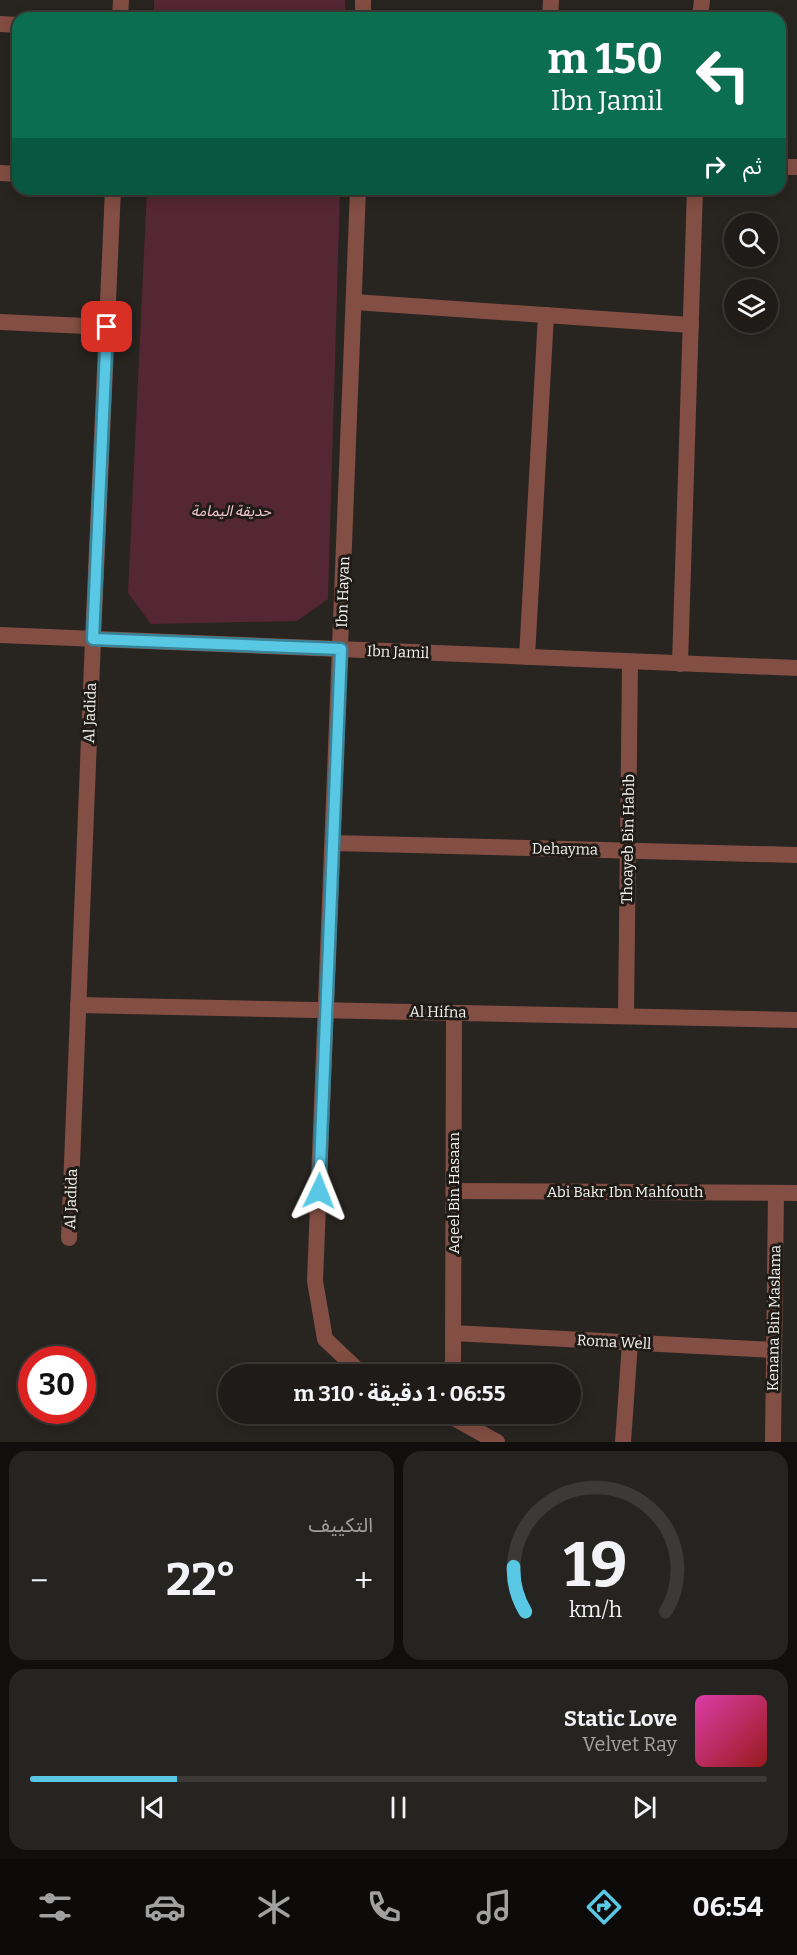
<!DOCTYPE html>
<html lang="ar">
<meta charset="utf-8">
<style>
:root{--surface:#1e1b18;--page:#262421;--text:#f1f3f6;--muted:#a1a1a2;--line:#3c3937;--accent:#59c8e5}
body{margin:0;font-family:Bitter,"Noto Sans Arabic",serif;background:var(--page);color:var(--text);direction:rtl;height:100vh;display:flex;flex-direction:column;font-size:22px;white-space:nowrap}
*{box-sizing:border-box;margin:0}
p{font-size:20px;color:var(--muted)}
.icon{flex:none;width:33px;height:33px;fill:none;stroke:currentColor;stroke-width:2;stroke-linecap:round;stroke-linejoin:round}
.map{position:relative;height:1442px;overflow:hidden;direction:ltr}
.side{display:flex;flex-direction:column;gap:9px;padding:9px;background:#100f0d;flex:1}
.side>*{flex:none}
.top-card{position:absolute;left:12px;top:12px;width:774px;height:183px;border-radius:18px;box-shadow:0 3px 15px #0003,0 0 0 2px var(--line);direction:rtl;background:#0b6e4f;color:#fff;overflow:hidden}
.buttons{position:absolute;left:724px;top:213px;display:grid;gap:12px}
.buttons a{display:grid;place-items:center;width:54px;height:54px;border-radius:50%;background:var(--surface);box-shadow:0 3px 15px #0003,0 0 0 2px var(--line);font-size:30px}
.speed{position:absolute;left:18px;top:1346px;display:flex;gap:12px;font-size:30px;font-weight:700;text-align:center}
.speed>*{display:grid;place-content:center;width:78px;height:78px;border-radius:50%;background:var(--surface);box-shadow:0 3px 15px #0003,0 0 0 2px var(--line);line-height:1}
.speed .limit{border:9px solid #d22;background:#fff;color:#111}
.pin{position:absolute;display:grid;place-items:center;width:51px;height:51px;color:#fff;margin:-26px;border-radius:12px;box-shadow:0 3px 9px #0006}
.me{position:absolute;width:66px;margin:-33px;rotate:2deg;stroke-linejoin:round;filter:drop-shadow(0 0 4px #0008)}
.turn{display:flex;align-items:center;gap:21px;height:126px;padding:0 24px;font-size:27px}
.turn .icon{width:78px;height:78px;stroke-width:2.5}
.turn b{display:block;font-size:42px;line-height:51px}
.then{display:flex;align-items:center;height:57px;padding:0 24px;background:#0003;gap:12px;font-size:22px}
.big{font-size:45px;font-weight:700;line-height:1.1}
.side .tile{flex:1;display:flex;flex-direction:column;justify-content:center;gap:9px;min-width:0;padding:0 21px;border-radius:18px;background:var(--page)}
.side .dial{align-items:center;gap:0}
.dial svg{height:156px;overflow:visible;fill:none;stroke:var(--line);stroke-width:7;stroke-linecap:round;text-anchor:middle}
.dial text{fill:var(--text);stroke:none}
.song{display:flex;align-items:center;gap:18px}
.cover{width:72px;height:72px;border-radius:9px;background:linear-gradient(135deg,hsl(320 70% 55%),hsl(0 70% 35%))}
.played{height:6px;border-radius:3px;background:linear-gradient(90deg,var(--accent) 20%,var(--line) 20%)}
.keys{display:flex;justify-content:space-around;direction:ltr}
.heat{display:flex;justify-content:space-between;align-items:center;font-size:33px;direction:ltr}
.side .tiles{flex:1;display:grid;gap:9px;grid-template-columns:1fr 1fr}
.tile:last-child{grid-column:span 2}
.trip{position:absolute;left:218px;top:1364px;width:363px;height:60px;border-radius:30px;background:var(--surface);box-shadow:0 3px 15px #0003,0 0 0 2px var(--line);font-weight:700;line-height:60px;text-align:center;direction:rtl}
.dock{display:flex;height:96px;justify-content:space-around;align-items:center;background:#0c0b0a;color:var(--muted)}
.dock .icon{width:42px;height:42px}
.dock .on{color:var(--accent)}
.dock b{font-size:27px;color:var(--text)}
.map>svg:first-child{display:block}
.green{fill:#552634}
.lines{fill:none;stroke-linecap:round;stroke-linejoin:round}
.minor{stroke:#834e43;stroke-width:16}
.route-casing{stroke:#3a8295;stroke-width:15}
.route{stroke:#59c8e5;stroke-width:10}
.labels{text-anchor:middle;dominant-baseline:central;stroke-width:6;stroke-linejoin:round;paint-order:stroke}
.park-label{font-size:15px;font-style:italic;fill:#f3c6d1;stroke:#1f1b17}
.street-label{font-size:15px;fill:#f7f4f1;stroke:#1f1b17}
</style>
<div class="map">
<svg width="797" height="1442" viewBox="0 0 797 1442">
<rect width="100%" height="100%" fill="#282420"/>
<g class="green">
<rect x="154" y="0" width="191" height="18"/>
<polygon points="147,189 340,189 328,599 297,621 151,624 128,593"/>
</g>
<g class="lines">
<g class="minor">
<polyline points="120,18 121,0"/>
<polyline points="363,18 363,0"/>
<polyline points="550,18 551,0"/>
<polyline points="700,18 702,0"/>
<polyline points="0,24 18,25"/>
<polyline points="780,167 797,167"/>
<polyline points="0,173 18,174"/>
<polyline points="358,189 315,1281 325,1339 362,1374"/>
<polyline points="354,302 691,325"/>
<polyline points="0,322 107,327"/>
<polyline points="0,635 797,668"/>
<polyline points="527,657 546,315"/>
<polyline points="680,664 695,189"/>
<polyline points="333,843 797,855"/>
<polyline points="78,1005 797,1020"/>
<polyline points="626,1016 630,662"/>
<polyline points="454,1191 797,1193"/>
<polyline points="69,1238 93,639 113,189"/>
<polyline points="453,1333 774,1350"/>
<polyline points="453,1374 454,1013"/>
<polyline points="445,1413 497,1442"/>
<polyline points="623,1442 630,1343"/>
<polyline points="773,1442 776,1193"/>
</g>
</g>
<g class="lines">
<defs>
<polyline id="route" points="107,327 93,639 341,649 319,1191"/>
</defs>
<use href="#route" class="route-casing"/>
<use href="#route" class="route"/>
</g>
<g class="labels">
<g class="park-label">
<text x="231" y="511">حديقة اليمامة</text>
</g>
<g class="street-label">
<text transform="translate(343 592) rotate(-88)">Ibn Hayan</text>
<text transform="translate(398 652) rotate(2)">Ibn Jamil</text>
<text transform="translate(90 713) rotate(-88)">Al Jadida</text>
<text transform="translate(628 839) rotate(-89)">Thoayeb Bin Habib</text>
<text transform="translate(565 849) rotate(1)">Dehayma</text>
<text transform="translate(438 1012) rotate(1)">Al Hifna</text>
<text x="625" y="1192">Abi Bakr Ibn Mahfouth</text>
<text transform="translate(454 1193) rotate(-90)">Aqeel Bin Hasaan</text>
<text transform="translate(71 1199) rotate(-88)">Al Jadida</text>
<text transform="translate(774 1318) rotate(-89)">Kenana Bin Maslama</text>
<text transform="translate(614 1342) rotate(3)">Roma Well</text>
</g>
</g>
</svg>
<div class="buttons">
<a><svg class="icon" aria-label="search" viewBox="0 0 24 24"><circle cx="10" cy="10" r="6"/><path d="M15 15l6 6"/></svg></a>
<a><svg class="icon" aria-label="layers" viewBox="0 0 24 24"><path d="M12 4l9 5-9 5-9-5zM3 14l9 5 9-5"/></svg></a>
</div>
<div class="speed"><div class="limit">30</div></div>
<div class="pin" style="left:107px;top:327px;background:#d93025"><svg class="icon" aria-label="arrive" viewBox="0 0 24 24"><path d="M6 21V4h12l-3 4 3 4H6"/></svg></div>
<svg class="me" style="left:319px;top:1191px" viewBox="-20 -20 40 40"><path d="M0-17L14 15 0 8-14 15z" fill="#59c8e5" stroke="#fff" stroke-width="4"/></svg>
<div class="trip">06:55 · 1 دقيقة · 310 m</div>
<div class="top-card">
<div class="turn"><svg class="icon" aria-label="left" viewBox="0 0 24 24"><path d="M17 20v-9H6M10 6l-5 5 5 5"/></svg><div><b>150 m</b>Ibn Jamil</div></div>
<div class="then">ثم<svg class="icon" aria-label="right" viewBox="0 0 24 24"><path d="M7 20v-9h11M14 6l5 5-5 5"/></svg></div>
</div>
</div>
<section class="side">
<div class="tiles">
<div class="tile dial"><svg viewBox="0 0 100 80">
<path d="M14 69A42 42 0 1 1 86 69"/>
<path d="M14 69A42 42 0 0 1 8 46" stroke="#59c8e5"/>
<text x="50" y="56" font-size="32" font-weight="700">19</text>
<text x="50" y="72" font-size="11">km/h</text>
</svg></div>
<div class="tile"><p>التكييف</p>
<div class="heat"><a>−</a><b class="big">22°</b><a>+</a></div>
</div>
<div class="tile">
<div class="song"><i class="cover"></i><div><b>Static Love</b><p>Velvet Ray</p></div></div>
<div class="played"></div>
<div class="keys"><svg class="icon" aria-label="previous" viewBox="0 0 24 24"><path d="M18 5L8 12l10 7zM5 5v14"/></svg><svg class="icon" aria-label="pause" viewBox="0 0 24 24"><path d="M8 5v14M16 5v14"/></svg><svg class="icon" aria-label="next" viewBox="0 0 24 24"><path d="M6 5l10 7-10 7zM19 5v14"/></svg></div>
</div>
</div>
</section>
<nav class="dock">
<b>06:54</b>
<svg class="icon on" aria-label="directions" viewBox="0 0 24 24"><path d="M12 3l9 9-9 9-9-9zM9 14v-3h6M13 9l2 2-2 2"/></svg>
<svg class="icon" aria-label="music" viewBox="0 0 24 24"><path d="M9 18V5l10-2v13"/><circle cx="6" cy="18" r="3"/><circle cx="16" cy="16" r="3"/></svg>
<svg class="icon" aria-label="phone" viewBox="0 0 24 24"><path d="M5 4h4l2 5-3 2q2 4 5 5l2-3 5 2v4C11 20 4 13 5 4z"/></svg>
<svg class="icon" aria-label="climate" viewBox="0 0 24 24"><path d="M12 3v18M4 7l16 10M4 17L20 7"/></svg>
<svg class="icon" aria-label="car" viewBox="0 0 24 24"><path d="M5 17H2v-5l4-1 3-4h7l3 4 3 1v5h-3M9 17h6M6 11h13"/><circle cx="7" cy="17" r="2"/><circle cx="17" cy="17" r="2"/></svg>
<svg class="icon" aria-label="filters" viewBox="0 0 24 24"><path d="M4 7h16M4 17h16"/><circle cx="9" cy="7" r="2"/><circle cx="15" cy="17" r="2"/></svg>
</nav>
